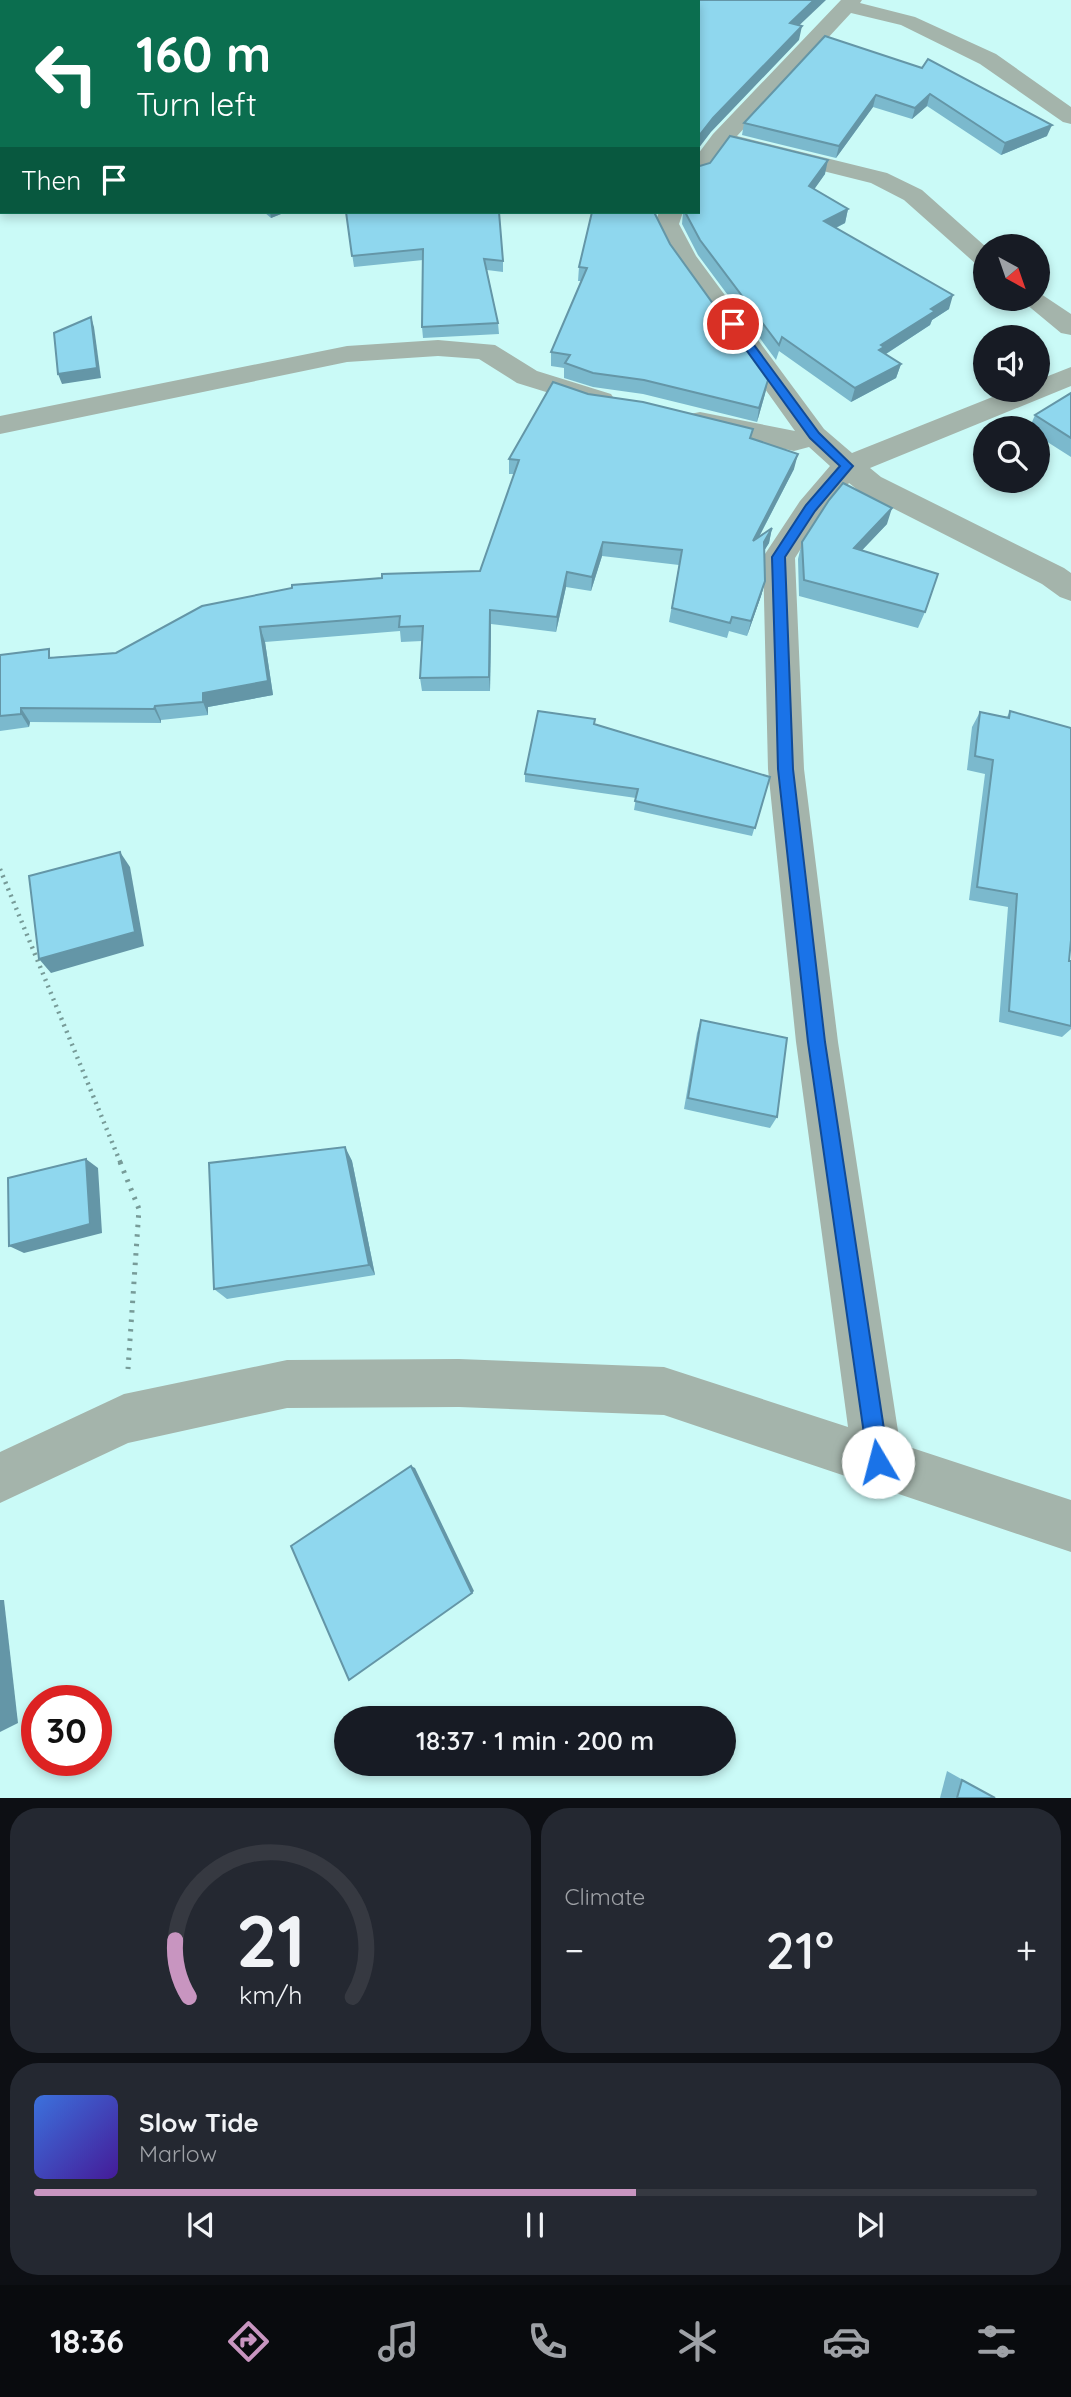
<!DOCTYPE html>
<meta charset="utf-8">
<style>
:root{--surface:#171b24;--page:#242831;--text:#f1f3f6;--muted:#9ea1a6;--line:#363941;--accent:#c895c0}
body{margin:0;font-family:Quicksand,sans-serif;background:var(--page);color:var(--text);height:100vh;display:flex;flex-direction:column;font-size:26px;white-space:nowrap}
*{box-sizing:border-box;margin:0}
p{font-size:23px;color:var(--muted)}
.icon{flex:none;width:38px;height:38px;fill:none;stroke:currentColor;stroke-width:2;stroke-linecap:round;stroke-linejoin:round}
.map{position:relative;height:1798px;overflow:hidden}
.drawer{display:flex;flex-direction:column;gap:10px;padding:10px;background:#0d0f14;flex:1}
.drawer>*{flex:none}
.guide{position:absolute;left:0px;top:0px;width:700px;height:214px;box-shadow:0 4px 10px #0003;background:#0b6e4f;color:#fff;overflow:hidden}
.needle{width:46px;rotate:140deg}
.fabs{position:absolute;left:973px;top:234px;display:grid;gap:14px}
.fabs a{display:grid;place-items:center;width:77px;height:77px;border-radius:50%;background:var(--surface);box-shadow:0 4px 10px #0003;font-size:35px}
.speed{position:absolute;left:21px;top:1685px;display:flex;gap:14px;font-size:35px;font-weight:700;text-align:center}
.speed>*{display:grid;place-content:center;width:91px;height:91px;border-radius:50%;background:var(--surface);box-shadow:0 4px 10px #0003;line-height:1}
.speed .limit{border:10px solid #d22;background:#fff;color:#111}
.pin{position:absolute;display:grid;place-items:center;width:60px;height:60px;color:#fff;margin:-30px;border:4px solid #fff;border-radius:50%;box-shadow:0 2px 7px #0007}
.me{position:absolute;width:77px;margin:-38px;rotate:352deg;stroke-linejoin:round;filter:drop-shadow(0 0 5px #0008)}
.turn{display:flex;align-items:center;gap:24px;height:147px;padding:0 21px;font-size:32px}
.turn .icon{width:91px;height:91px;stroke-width:2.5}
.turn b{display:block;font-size:49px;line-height:60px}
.then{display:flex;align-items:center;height:66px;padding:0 21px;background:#0003;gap:14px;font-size:26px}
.big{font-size:52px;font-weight:600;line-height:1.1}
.drawer .widget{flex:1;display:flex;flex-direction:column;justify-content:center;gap:10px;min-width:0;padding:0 24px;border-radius:28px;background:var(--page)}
.drawer .dial{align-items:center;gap:0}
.dial svg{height:182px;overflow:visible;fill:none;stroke:var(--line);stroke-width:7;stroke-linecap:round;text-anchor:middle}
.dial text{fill:var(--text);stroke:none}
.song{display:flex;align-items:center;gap:21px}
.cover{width:84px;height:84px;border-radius:10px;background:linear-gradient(135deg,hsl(220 70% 55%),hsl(260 70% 35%))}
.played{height:7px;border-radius:4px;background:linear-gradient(90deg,var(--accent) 60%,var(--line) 60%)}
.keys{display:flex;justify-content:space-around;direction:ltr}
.heat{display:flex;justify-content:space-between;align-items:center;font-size:38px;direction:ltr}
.drawer .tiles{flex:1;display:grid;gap:10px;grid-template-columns:1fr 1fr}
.widget:last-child{grid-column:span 2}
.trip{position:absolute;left:334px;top:1706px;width:402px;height:70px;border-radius:35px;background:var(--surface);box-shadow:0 4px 10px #0003;font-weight:600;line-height:70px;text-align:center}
.tab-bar{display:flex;height:112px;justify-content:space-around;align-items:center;background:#090b0e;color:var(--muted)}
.tab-bar .icon{width:49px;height:49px}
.tab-bar .on{color:var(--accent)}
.tab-bar b{font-size:32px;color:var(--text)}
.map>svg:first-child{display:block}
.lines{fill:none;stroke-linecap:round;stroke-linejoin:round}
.path-far1{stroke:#779b98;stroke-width:4.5;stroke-dasharray:2 5;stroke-linecap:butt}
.path{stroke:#779b98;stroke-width:5;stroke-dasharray:2.5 7;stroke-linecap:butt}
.minor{fill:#a4b4ab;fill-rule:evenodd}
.wall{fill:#7bb9cd}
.shaded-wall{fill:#6496a7}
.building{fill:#8fd7ee;stroke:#6496a7;stroke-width:2}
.route{fill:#1a73e8;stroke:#114b97;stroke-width:2}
</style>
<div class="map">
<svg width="1071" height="1799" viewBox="0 0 1071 1799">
<rect width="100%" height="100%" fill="#cafaf7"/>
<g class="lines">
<polyline class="path-far1" points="0,869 121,1164"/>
<polyline class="path" points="120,1162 139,1209 128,1369"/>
<g class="minor">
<polygon points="841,0 862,0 860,3 915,17 996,54 1071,107 1071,124 1063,122 980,64 901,25 851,13 737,136 887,173 922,190 986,247 985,267 976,264 904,200 871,183 727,147 706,176 698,178 698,154 713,134"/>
<polygon points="659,212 683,212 679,224 696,256 824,429 852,453 1010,390 1038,390 1038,380 1071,367 1071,386 870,468 881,477 1064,568 1071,573 1071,601 1060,597 1042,584 859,491 849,483 822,515 795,558 804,769 838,1042 900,1444 1071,1500 1071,1552 664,1415 459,1407 287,1408 128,1443 0,1503 0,1452 124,1394 287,1360 459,1359 664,1367 848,1427 796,1042 768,769 763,557 800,501 830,466 809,447 794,451 690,428 686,421 690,414 700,412 795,431 671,257 655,224"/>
<polygon points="1038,292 1071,314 1071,335 1061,333 1020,299 1038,299"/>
<polygon points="438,340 495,345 537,371 611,394 615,400 611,406 601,409 517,383 479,359 438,356 347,362 0,434 0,416 347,346"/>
</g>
</g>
<g class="wall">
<polygon points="825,36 1047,136 1001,155 927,106 912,119 873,107 836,158 742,135 744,123"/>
<polygon points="700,166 825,174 814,189 848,209 845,223 836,228 949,309 932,320 930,325 886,354 901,364 896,378 851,402 779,351 776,360 698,255 682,224 683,212 698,212"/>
<polygon points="264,212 286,212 271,218"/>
<polygon points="346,212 503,261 503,272 487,270 498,323 499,334 423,338 422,327 423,260 354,267"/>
<polygon points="657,212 656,215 670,244 768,380 765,394 757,422 643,394 593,387 564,378 564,368 551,366 551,352 581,281 578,281 579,267"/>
<polygon points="1071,393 1071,457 1038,436 1038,429 1029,429 1035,415"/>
<polygon points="588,394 751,439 794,469 759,537 772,528 769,543 764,551 765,581 761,596 747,636 729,631 727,638 669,622 679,565 602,556 591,591 566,587 556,632 491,624 490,691 422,691 420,678 422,641 401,642 400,631 265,642 273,695 208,707 208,715 161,720 161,723 30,722 29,727 0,731 0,655 54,657 116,653 480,571 514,474 509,474 509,459"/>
<polygon points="887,524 862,550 925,612 918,628 799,596 798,559 802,542"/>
<polygon points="1010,711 1069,961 1071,961 1071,1029 1062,1037 999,1022 1008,907 969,900 985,774 967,770 972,727 980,712 1007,717"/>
<polygon points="595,724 770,777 752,836 634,810 636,798 525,782 525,774"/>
<polygon points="701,1020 777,1117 770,1128 684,1109 697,1033"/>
<polygon points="345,1147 352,1161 375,1275 227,1299 214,1289"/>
<polygon points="947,1771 995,1798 940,1798"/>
</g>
<g class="shaded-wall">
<polygon points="814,0 826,0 788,36 790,23"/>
<polygon points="802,26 799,40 711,132 698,149 698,137 713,118"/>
<polygon points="930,94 927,106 912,119 915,108"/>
<polygon points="876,95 873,107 836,158 839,146"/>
<polygon points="1052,125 1047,136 1001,155 1005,143"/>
<polygon points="828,160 825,174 806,201 809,186"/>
<polygon points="848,209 845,223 821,235 824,221"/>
<polygon points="270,212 286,212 271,218"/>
<polygon points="953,295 949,309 932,320 930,325 881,357 875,364 881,345 931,309"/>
<polygon points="91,317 94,327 101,378 62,384 58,374"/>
<polygon points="901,364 896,378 851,402 855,388"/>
<polygon points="768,380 765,394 757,422 759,408"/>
<polygon points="798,454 794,469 749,556 753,541"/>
<polygon points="892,508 887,524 849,564 854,548"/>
<polygon points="772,528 769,543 760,557 764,542"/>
<polygon points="603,542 602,556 591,591 592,577"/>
<polygon points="567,572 566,587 556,632 557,617"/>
<polygon points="765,581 761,596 747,636 751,621"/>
<polygon points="490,610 491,624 490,691 489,677"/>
<polygon points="260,627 265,642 273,695 208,707 208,715 203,702 203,693"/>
<polygon points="155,706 161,720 161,723 154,709"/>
<polygon points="21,708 30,722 29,727 21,714"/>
<polygon points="120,852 130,867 144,946 51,973 39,959"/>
<polygon points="345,1147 352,1161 375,1275 369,1265"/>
<polygon points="86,1159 98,1168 102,1233 24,1253 9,1246"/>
<polygon points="411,1466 415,1468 474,1591 472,1593"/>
<polygon points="0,1600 4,1600 18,1723 0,1732"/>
</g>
<g class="building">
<polygon points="196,0 262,0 264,2 198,2"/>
<polygon points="278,0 312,0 314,2 272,2"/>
<polygon points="667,0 814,0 790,23 802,26 713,118 698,137 698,2 665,2"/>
<polygon points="825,36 922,68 928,59 1052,125 1005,143 930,94 915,108 876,95 839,146 744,123"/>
<polygon points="730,136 828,160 809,186 848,209 824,221 953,295 931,309 935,311 881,345 884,347 879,350 901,364 855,388 782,337 779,345 700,240 685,212 698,212 698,165 700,166 710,163"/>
<polygon points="346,212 499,212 503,261 484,259 498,323 422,327 423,249 352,256"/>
<polygon points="592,212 654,212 670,244 768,380 759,408 644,380 593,373 565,363 570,355 551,352 587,268 579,267"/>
<polygon points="91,317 97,368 58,374 54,333"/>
<polygon points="553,382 588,394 643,402 753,429 750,438 798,454 753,541 772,528 764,542 765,581 751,621 732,617 730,623 672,608 682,550 603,542 592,577 567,572 557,617 490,610 489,677 420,678 423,626 399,627 400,616 260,627 268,681 203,693 203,702 155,706 154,709 21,708 21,714 0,716 0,655 49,649 49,658 116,653 202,606 292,588 292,585 382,578 382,574 480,571 519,460 509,459"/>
<polygon points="1071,393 1071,438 1035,415"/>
<polygon points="843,483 892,508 854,548 938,574 925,612 804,580 802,542 829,500"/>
<polygon points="538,711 595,719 594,724 770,777 755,828 635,801 638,789 525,774"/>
<polygon points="1010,711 1071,728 1071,940 1069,961 1071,961 1071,1026 1009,1011 1017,894 977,887 993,760 975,756 980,712 1009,718"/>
<polygon points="120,852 135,932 39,959 29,876"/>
<polygon points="701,1020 787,1038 777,1117 688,1098"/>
<polygon points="345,1147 369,1265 214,1289 209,1163"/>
<polygon points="86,1159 90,1224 9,1246 8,1178"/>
<polygon points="411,1466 472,1593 349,1680 291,1546"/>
<polygon points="962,1780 995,1798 957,1798"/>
</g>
<polygon class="route" points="729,322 737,322 819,433 853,466 815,511 785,557 790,689 793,769 825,1042 889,1462 886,1470 878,1473 871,1470 868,1462 808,1042 778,769 776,689 772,557 806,505 840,466 810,438 729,326"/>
</svg>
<div class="fabs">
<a><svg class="needle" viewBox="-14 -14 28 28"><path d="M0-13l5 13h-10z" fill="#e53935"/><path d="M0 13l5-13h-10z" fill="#9ea1a6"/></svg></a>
<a><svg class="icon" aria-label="sound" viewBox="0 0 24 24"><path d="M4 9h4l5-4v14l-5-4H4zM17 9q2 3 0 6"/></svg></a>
<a><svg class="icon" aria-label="search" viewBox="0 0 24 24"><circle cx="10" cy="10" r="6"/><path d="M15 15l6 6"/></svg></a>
</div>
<div class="speed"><div class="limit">30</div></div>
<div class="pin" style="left:733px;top:324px;background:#d93025"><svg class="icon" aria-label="arrive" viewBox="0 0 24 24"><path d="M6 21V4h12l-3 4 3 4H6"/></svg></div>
<svg class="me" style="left:878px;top:1462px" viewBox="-20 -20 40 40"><circle r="19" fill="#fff"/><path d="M0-13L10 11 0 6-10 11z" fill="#1a73e8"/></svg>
<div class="trip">18:37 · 1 min · 200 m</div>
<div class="guide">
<div class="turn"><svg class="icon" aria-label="left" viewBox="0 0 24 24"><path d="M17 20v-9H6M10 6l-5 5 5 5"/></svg><div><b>160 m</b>Turn left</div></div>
<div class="then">Then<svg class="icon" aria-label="arrive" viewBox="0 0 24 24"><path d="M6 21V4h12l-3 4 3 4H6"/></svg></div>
</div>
</div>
<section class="drawer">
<div class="tiles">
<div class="widget dial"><svg viewBox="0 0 100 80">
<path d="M14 69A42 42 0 1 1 86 69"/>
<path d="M14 69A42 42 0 0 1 8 44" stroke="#c895c0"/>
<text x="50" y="56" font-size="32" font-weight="700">21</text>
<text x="50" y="72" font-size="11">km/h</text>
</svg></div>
<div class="widget"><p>Climate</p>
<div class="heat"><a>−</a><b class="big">21°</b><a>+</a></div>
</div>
<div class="widget">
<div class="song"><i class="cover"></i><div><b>Slow Tide</b><p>Marlow</p></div></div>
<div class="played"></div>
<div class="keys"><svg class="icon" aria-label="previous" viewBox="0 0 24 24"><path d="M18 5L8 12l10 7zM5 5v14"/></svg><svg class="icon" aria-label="pause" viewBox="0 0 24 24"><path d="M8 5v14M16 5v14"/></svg><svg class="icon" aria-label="next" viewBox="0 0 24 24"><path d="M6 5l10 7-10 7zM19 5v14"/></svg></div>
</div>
</div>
</section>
<nav class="tab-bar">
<b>18:36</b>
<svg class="icon on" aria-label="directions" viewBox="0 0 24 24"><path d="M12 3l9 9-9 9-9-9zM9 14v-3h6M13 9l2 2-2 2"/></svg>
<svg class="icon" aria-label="music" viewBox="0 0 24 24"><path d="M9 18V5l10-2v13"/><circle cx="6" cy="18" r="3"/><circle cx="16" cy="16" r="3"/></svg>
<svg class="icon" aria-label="phone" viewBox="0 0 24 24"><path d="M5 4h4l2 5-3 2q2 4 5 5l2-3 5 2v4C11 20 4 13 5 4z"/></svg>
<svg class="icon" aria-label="climate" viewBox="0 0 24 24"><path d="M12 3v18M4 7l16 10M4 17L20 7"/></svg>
<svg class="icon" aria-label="car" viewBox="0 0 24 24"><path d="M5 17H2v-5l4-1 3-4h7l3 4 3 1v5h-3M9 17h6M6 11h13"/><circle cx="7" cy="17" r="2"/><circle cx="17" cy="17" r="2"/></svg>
<svg class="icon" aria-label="filters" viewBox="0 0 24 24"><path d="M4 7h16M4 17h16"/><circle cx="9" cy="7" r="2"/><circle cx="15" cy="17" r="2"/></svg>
</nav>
